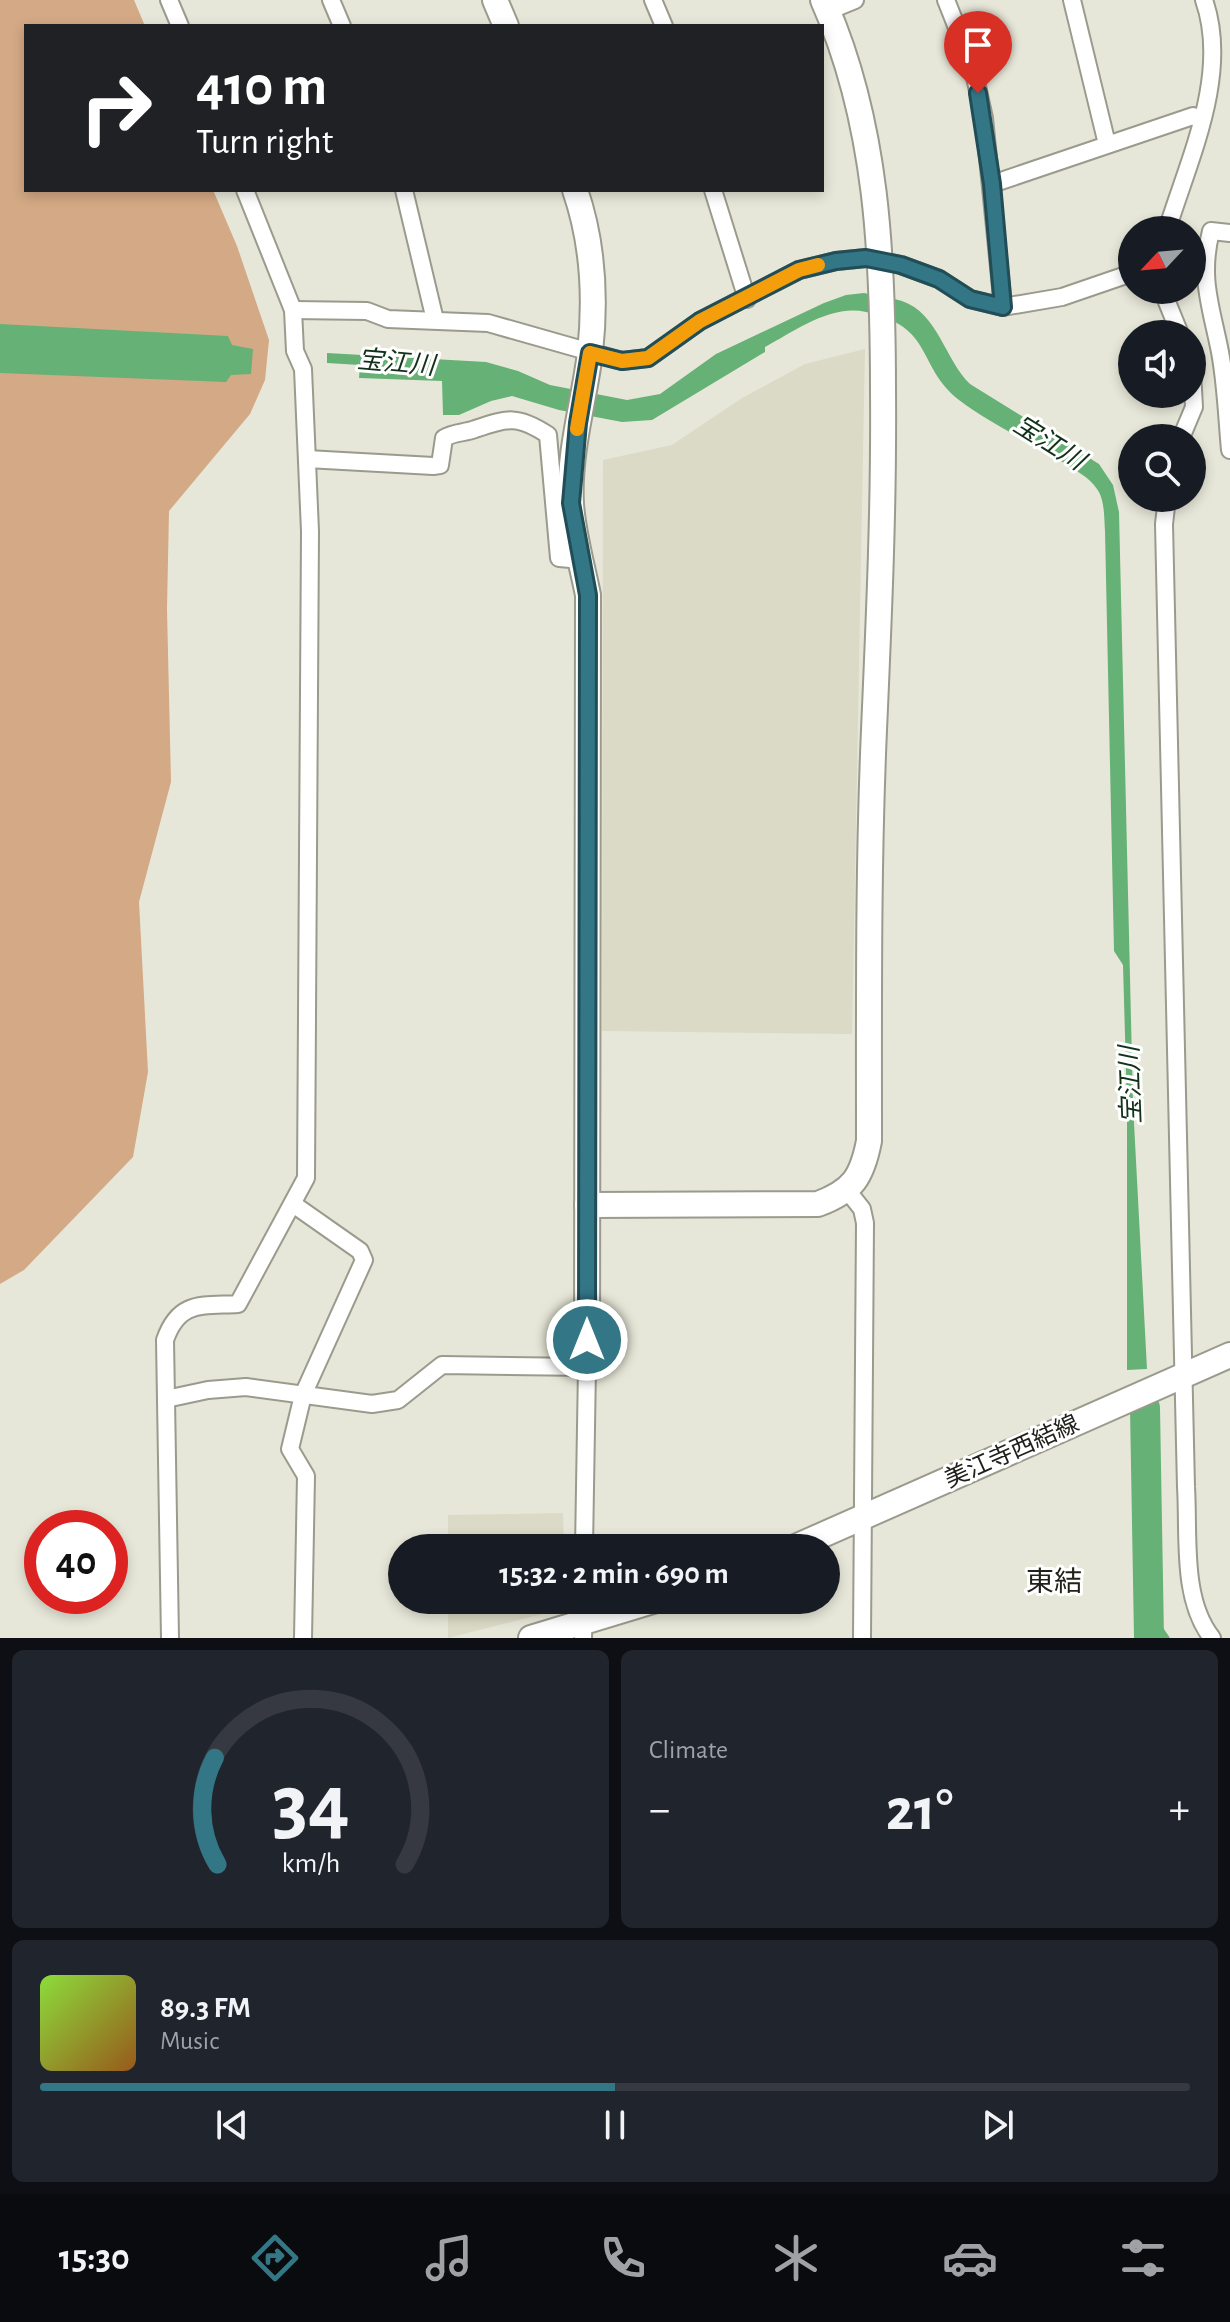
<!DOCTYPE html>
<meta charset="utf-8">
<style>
:root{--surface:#171b24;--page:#20242c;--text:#f1f3f6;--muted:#9ea1a6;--line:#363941;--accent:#337686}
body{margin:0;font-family:"Alegreya Sans","Noto Sans JP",sans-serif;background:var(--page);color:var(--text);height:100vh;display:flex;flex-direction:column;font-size:30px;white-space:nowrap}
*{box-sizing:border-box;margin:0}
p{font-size:26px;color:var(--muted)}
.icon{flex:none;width:44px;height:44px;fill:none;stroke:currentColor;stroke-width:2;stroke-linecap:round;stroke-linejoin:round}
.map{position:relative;height:1638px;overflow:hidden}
.drawer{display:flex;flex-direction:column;gap:12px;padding:12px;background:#0d0f14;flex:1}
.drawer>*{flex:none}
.banner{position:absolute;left:24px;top:24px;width:800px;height:168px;border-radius:0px;box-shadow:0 4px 12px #0003;background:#202124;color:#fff;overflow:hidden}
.needle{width:52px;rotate:244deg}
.controls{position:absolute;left:1118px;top:216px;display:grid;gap:16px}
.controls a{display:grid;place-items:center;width:88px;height:88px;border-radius:50%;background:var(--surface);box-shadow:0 4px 12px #0003;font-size:40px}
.speed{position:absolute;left:24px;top:1510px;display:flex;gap:16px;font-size:40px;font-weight:700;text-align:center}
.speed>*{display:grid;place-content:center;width:104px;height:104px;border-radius:50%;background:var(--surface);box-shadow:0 4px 12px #0003;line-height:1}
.speed .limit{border:12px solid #d22;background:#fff;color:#111}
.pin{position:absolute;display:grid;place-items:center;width:68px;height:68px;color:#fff;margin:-82px -34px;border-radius:50% 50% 50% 0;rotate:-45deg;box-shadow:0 0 8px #0007}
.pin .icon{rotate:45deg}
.me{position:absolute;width:88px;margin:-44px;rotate:0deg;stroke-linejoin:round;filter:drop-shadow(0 0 6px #0008)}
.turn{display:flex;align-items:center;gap:28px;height:168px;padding:0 40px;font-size:36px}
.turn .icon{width:104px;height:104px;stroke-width:2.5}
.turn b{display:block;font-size:56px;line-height:68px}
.big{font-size:60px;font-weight:700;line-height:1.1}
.drawer .widget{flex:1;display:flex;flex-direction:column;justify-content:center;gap:12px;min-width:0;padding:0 28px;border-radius:12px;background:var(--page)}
.drawer .dial{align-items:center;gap:0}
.dial svg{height:208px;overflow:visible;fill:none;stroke:var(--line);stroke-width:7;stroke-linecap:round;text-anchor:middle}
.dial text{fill:var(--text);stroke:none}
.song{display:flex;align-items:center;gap:24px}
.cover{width:96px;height:96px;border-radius:12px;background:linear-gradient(135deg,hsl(90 70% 55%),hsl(30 70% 35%))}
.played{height:8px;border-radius:4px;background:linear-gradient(90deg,var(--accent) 50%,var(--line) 50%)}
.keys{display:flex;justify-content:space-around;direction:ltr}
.heat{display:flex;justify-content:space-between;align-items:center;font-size:44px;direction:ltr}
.drawer .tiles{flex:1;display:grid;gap:12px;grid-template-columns:1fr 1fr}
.widget:last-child{grid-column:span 2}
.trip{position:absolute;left:388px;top:1534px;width:452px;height:80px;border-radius:40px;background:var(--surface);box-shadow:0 4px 12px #0003;font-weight:700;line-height:80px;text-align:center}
.menu{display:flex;height:128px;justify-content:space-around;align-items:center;background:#090b0e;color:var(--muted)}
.menu .icon{width:56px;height:56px}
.menu .current{color:var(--accent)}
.menu b{font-size:36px;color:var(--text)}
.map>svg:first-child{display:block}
.built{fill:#dbdac6}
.green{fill:#d4a985}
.water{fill:#66b175}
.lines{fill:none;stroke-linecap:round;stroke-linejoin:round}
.stream{stroke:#66b175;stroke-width:5}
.river{stroke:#66b175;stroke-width:30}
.street-casing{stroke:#9a9a8d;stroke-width:20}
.secondary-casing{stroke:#9a9a8d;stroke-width:28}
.street{stroke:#fff;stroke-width:16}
.secondary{stroke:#fff;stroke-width:24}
.route-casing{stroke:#214d57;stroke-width:20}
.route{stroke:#337686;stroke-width:14}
.slow{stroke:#f59e0b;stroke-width:14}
.labels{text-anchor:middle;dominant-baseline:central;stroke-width:6;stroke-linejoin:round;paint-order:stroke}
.street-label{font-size:24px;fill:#21211c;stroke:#fff}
.water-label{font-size:26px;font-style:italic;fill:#113119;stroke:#fff}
.quarter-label{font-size:28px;fill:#21211c;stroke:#fff}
</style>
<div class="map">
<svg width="1230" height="1638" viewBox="0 0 1230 1638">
<rect width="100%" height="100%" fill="#e7e7d9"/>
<g class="built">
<polygon points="865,349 852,1034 602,1031 603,460 672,445 742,398 805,364"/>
<polygon points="563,1513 564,1548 448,1548 448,1515"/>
<polygon points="448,1600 558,1600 550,1612 448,1638"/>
</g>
<polygon class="green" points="0,0 134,0 145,26 26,26 26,190 213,190 237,246 269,340 265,380 250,414 169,511 167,609 171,782 139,902 148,1072 133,1157 24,1270 0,1284"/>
<g class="water">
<path d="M864,293C876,296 890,297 902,301C938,313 945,360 970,384L1099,464L1113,485L1119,512L1133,1104L1147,1369L1127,1370V1106L1123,965L1114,951L1105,531C1104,518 1105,500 1097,489C1089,477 1075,470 1064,463C1030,441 990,424 959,400C916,366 935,327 866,312C831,304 795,331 765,347V352L652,420L622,422L559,410L512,396L491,401L459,415H443L442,381L359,378L360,365L327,363V353L486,362L518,371L550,385L627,400L660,394L716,354L824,303L846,295Z"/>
<polygon points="0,324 228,336 232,345 253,349 251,374 231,375 226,382 0,373"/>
</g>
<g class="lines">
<polyline class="stream" points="1149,1612 1167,1638"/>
<polyline class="river" points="1145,1408 1149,1638"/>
<defs>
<g id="street">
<polyline points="169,0 180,26"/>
<polyline points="331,0 342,26"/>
<polyline points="653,0 664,26"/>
<polyline points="946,0 973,68 984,118 1003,307"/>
<polyline points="1072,0 1107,144"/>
<polyline points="828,11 855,0"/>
<polyline points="992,184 1193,116 1201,120"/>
<polyline points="404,190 435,320"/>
<polyline points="713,190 747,299"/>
<path d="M1167,230C1189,159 1230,74 1204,0"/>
<path d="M1230,233L1211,231C1199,278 1211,306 1220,352C1226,384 1227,418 1230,450"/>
<polyline points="1166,290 1167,302 1180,334"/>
<polyline points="293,310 367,311 388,319 488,323 622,361 648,358 700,321 799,270 836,261 866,258 901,265 939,279 970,299 1003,307 1062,297 1132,273"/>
<polyline points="1181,438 1194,407 1192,372"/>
<path d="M307,459L433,466L440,465L444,438C454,432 465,433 475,429C508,418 518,415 548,435L559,558L582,560"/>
<path d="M1167,498L1164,524L1186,1487C1189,1535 1181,1599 1212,1638"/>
<polyline points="847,1190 862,1209 865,1223 862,1638"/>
<polyline points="293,1204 360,1251 364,1260 303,1395 290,1449 306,1476 303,1638"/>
<polyline points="166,1399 208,1390 246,1387 372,1404 398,1400 442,1365 587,1367 584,1548"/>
<path d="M170,1638L165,1340C179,1300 202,1306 238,1304L306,1178L310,531L303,369L295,351L293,310L245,190"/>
<polyline points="583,1638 584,1600"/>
</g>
<g id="secondary">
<polyline points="495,0 506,26"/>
<path d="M575,190C593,242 596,298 590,353C584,402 568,454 571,504C573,534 582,565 588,595L587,1367"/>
<path d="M587,1205L818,1204C853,1191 862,1177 869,1141C869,1004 868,867 874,730C879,617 884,505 883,391C883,259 878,123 823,0"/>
<polyline points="793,1548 1230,1355"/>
<polyline points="531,1638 656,1600"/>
</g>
</defs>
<use href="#street" class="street-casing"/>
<use href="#secondary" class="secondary-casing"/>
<use href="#street" class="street"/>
<use href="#secondary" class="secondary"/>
</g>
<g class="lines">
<defs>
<polyline id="route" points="587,1340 588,595 571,503 578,423 590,353 622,361 648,358 700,321 799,270 836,261 866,258 901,265 939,279 970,299 1003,307 992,184 978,93"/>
</defs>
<use href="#route" class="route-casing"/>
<use href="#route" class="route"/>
<polyline class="slow" points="577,429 590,353 622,361 648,358 700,321 799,270 818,265"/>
</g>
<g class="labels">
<g class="street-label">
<text transform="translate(1012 1452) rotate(-24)">美江寺西結線</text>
</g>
<g class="water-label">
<text transform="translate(396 363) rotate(5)">宝江川</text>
<text transform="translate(1049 443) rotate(32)">宝江川</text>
<text transform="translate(1131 1085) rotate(-92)">宝江川</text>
</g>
<g class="quarter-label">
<text x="1054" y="1583">東結</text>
</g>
</g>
</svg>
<div class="controls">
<a><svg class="needle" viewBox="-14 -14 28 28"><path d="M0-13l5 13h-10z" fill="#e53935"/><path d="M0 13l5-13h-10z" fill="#9ea1a6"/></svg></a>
<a><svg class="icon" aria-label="sound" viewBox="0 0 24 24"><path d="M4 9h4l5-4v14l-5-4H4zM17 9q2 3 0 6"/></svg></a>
<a><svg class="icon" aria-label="search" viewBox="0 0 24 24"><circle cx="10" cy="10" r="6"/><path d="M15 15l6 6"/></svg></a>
</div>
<div class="speed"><div class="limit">40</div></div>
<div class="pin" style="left:978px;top:93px;background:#d93025"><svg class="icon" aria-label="arrive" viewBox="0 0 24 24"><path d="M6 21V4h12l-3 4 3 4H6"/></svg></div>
<svg class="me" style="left:587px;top:1340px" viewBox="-20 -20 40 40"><circle r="17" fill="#337686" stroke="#fff" stroke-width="3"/><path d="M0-11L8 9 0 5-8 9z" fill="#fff"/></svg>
<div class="trip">15:32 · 2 min · 690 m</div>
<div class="banner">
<div class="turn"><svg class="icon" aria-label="right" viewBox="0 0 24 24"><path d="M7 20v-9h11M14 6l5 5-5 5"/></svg><div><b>410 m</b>Turn right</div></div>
</div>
</div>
<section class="drawer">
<div class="tiles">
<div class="widget dial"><svg viewBox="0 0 100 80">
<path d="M14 69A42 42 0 1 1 86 69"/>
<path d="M14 69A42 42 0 0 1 13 28" stroke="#337686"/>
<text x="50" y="56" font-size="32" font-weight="700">34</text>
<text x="50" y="72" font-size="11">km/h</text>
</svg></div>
<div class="widget"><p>Climate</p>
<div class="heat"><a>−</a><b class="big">21°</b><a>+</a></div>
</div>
<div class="widget">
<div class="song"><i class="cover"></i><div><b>89.3 FM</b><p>Music</p></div></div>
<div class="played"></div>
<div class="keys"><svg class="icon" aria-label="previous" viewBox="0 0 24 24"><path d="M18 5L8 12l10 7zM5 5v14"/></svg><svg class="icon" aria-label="pause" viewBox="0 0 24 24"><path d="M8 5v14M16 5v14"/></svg><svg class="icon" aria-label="next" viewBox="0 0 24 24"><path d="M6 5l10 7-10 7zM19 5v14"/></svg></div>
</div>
</div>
</section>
<nav class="menu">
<b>15:30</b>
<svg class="icon current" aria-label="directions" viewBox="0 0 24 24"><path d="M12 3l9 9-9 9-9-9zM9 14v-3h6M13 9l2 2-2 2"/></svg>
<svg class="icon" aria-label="music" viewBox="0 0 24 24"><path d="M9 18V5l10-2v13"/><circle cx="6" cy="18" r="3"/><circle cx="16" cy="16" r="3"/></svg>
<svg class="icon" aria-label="phone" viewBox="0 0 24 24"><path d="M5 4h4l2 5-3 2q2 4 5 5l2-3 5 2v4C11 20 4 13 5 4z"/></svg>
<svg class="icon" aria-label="climate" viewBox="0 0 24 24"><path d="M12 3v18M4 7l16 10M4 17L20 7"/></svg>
<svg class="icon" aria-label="car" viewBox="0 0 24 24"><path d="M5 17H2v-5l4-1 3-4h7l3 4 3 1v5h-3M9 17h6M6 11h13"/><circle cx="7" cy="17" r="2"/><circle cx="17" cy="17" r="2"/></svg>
<svg class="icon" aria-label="filters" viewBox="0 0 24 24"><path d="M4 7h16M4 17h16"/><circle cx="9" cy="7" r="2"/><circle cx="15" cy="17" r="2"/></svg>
</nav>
